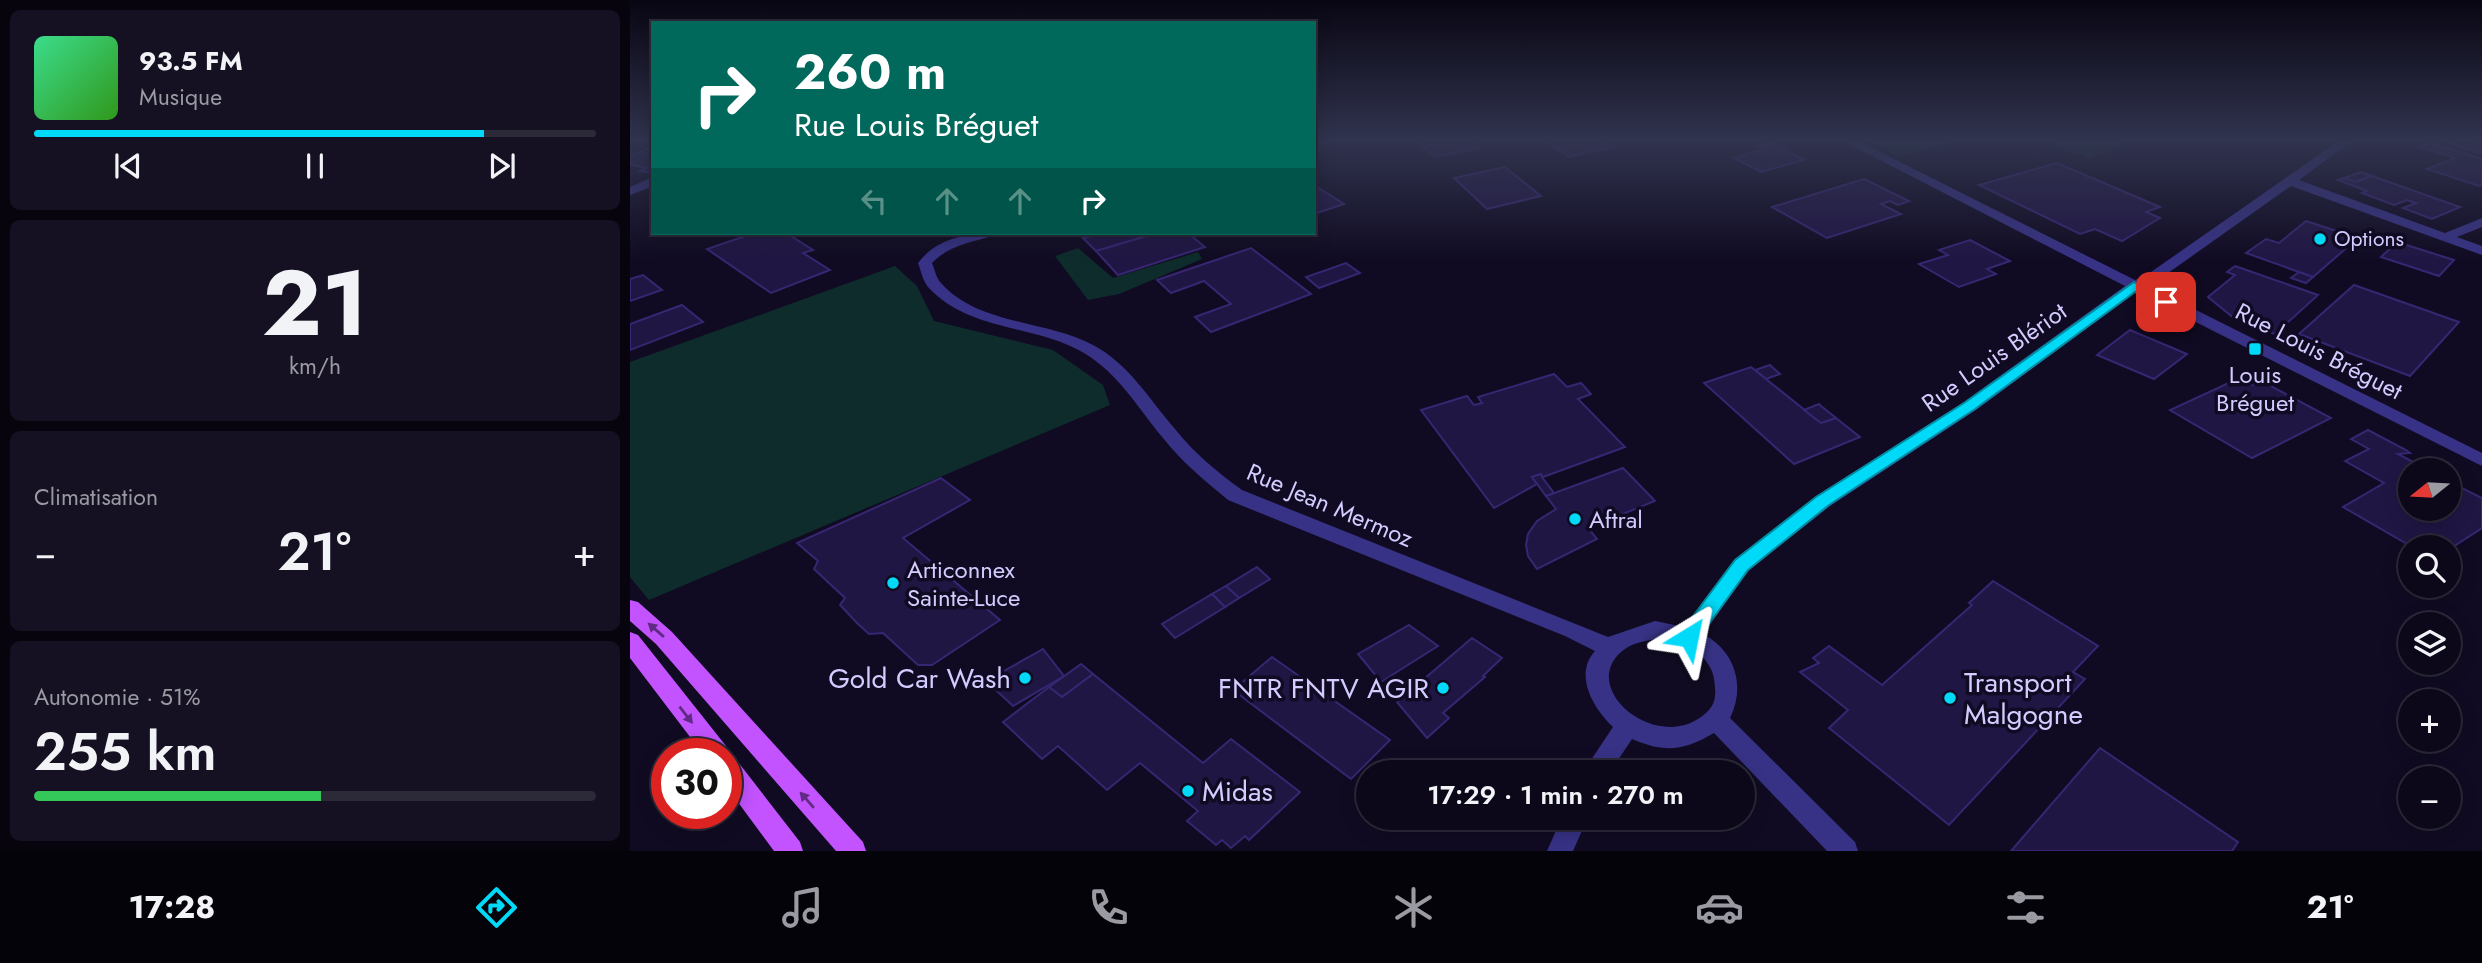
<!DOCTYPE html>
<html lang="fr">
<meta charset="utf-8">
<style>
:root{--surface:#0c081a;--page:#151123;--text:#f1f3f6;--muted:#9a9aa2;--line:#2c2939;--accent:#00d9f7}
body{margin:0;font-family:Jost,sans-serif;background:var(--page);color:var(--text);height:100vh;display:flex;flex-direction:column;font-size:26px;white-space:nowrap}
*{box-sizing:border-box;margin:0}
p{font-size:23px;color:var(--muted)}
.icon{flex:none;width:38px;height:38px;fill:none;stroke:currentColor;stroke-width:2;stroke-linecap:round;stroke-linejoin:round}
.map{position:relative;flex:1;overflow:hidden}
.details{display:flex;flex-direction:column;gap:10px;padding:10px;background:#07040e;width:630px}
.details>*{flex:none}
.hud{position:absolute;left:21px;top:21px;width:665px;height:214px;border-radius:0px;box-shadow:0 4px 18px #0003,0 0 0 2px var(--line);background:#00695c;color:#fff;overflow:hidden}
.needle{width:46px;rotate:252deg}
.controls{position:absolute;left:1768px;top:458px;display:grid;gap:14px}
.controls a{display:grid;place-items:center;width:63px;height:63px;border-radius:50%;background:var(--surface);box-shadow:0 4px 18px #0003,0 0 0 2px var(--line);font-size:35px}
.speed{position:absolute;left:21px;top:738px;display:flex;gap:14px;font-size:35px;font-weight:700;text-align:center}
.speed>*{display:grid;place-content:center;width:91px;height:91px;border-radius:50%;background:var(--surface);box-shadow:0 4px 18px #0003,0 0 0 2px var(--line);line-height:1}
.speed .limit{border:10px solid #d22;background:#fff;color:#111}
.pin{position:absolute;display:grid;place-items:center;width:60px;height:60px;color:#fff;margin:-30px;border-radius:14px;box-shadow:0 4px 10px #0006}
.me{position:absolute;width:77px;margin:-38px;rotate:35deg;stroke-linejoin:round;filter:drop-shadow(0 0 5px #0008)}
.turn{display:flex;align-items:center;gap:24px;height:147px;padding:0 28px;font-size:32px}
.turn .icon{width:91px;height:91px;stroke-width:2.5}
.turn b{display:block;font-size:49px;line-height:60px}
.lanes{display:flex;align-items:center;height:66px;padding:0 28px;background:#0003;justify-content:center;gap:35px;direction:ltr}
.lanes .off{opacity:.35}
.big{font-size:52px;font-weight:600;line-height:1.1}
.details .card{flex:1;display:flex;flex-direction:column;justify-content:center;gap:10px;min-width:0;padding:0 24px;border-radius:10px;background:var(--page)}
.details .dial{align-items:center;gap:0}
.dial b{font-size:91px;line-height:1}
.song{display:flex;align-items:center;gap:21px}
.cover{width:84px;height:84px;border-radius:10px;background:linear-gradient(135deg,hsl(150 70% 55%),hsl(110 70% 35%))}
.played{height:7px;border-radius:4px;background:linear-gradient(90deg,var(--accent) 80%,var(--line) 80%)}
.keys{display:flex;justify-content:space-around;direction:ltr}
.heat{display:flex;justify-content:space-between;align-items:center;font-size:38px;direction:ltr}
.charge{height:10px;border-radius:5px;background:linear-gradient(90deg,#34c759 51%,var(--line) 0)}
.trip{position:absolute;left:726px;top:760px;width:399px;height:70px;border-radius:35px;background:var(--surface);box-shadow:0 4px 18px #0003,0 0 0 2px var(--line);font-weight:600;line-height:70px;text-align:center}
.tab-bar{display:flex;height:112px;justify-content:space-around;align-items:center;background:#05030a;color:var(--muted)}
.tab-bar .icon{width:49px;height:49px}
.tab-bar .active{color:var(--accent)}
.tab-bar b{font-size:32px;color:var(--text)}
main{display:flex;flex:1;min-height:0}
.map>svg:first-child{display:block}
.green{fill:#0e2c2c}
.building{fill:#201644;stroke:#372672;stroke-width:2}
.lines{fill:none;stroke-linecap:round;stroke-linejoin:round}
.minor{fill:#373285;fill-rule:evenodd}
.primary{fill:#c353ff;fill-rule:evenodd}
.oneway{fill:#612b85}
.route{fill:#00d9f7;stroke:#008da1;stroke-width:2}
.poi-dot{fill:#00d9f7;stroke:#100b22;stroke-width:2.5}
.labels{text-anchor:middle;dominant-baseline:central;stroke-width:7;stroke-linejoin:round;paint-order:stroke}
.far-poi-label{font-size:21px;fill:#d3ccff;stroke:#100b22;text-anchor:start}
.street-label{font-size:24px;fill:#d3ccff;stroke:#100b22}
.poi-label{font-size:24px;fill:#d3ccff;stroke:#100b22;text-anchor:start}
.near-poi-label{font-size:28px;fill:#d3ccff;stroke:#100b22;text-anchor:end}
</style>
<main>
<section class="details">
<div class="card">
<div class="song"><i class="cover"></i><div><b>93.5 FM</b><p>Musique</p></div></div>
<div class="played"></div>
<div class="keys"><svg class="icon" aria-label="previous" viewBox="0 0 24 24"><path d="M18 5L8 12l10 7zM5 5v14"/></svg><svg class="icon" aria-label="pause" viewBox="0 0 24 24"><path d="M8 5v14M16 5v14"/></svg><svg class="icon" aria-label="next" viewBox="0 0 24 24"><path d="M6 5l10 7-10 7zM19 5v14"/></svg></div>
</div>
<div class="card dial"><b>21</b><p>km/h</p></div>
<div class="card"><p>Climatisation</p>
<div class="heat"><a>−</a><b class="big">21°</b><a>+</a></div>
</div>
<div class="card"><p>Autonomie · 51%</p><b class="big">255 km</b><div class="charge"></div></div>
</section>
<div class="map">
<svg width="1852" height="851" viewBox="0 0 1852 851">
<rect width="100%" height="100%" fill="#100b22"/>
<g class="green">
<polygon points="1237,140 1333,140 1269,156"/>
<polygon points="1413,140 1501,140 1460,159"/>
<polygon points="448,248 483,278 568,252 572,259 489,294 458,300 425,256"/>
<polygon points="265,266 287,286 304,321 423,350 473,385 480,405 19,600 0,577 0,362"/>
</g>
<g class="building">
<polygon points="797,140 841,140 849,148 805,157 788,142"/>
<polygon points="916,140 974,140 984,147 939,157"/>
<polygon points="1809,140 1844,140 1852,143 1852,154"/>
<polygon points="1140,141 1174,160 1131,172 1104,158 1134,149 1128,146"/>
<polygon points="1801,143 1852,159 1852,185 1849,186 1797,169 1825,158 1789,147"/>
<polygon points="19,148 23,149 23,173 10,171 17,168 0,165 0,156"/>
<polygon points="1427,163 1530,207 1516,212 1530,218 1492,241 1465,229 1450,234 1349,185"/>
<polygon points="875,167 911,196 857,209 824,178"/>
<polygon points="1731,172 1742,176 1725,182 1714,178"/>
<polygon points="1742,176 1830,207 1802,219 1773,208 1786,203 1777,200 1764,205 1732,193 1737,191 1708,180 1714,178 1725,182"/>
<polygon points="1234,179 1279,201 1268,205 1260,201 1251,204 1271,214 1197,238 1142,207"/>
<polygon points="684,185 714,204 684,214"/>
<polygon points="1676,221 1728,238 1683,277 1616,253 1636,239 1649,243"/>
<polygon points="124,233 156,233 183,250 173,253 200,270 141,293 77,249"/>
<polygon points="473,233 512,233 516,236 466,251 453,238"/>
<polygon points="527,233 558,233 575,247 488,275 466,251"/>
<polygon points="1340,240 1380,261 1357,269 1366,274 1329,287 1289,264 1318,255 1309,250"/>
<polygon points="1767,242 1824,260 1809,276 1751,257"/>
<polygon points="621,248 681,294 581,332 565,317 601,304 574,281 541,293 527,280"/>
<polygon points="716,263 730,273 689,288 676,277"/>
<polygon points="1605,266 1688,295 1645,334 1605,319 1578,297 1605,275 1597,272"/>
<polygon points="1669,272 1683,277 1676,283 1661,278"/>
<polygon points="13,275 32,290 0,301 0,279"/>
<polygon points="1724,285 1829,322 1780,376 1669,334"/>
<polygon points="52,305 73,322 0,350 0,324"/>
<polygon points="1500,330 1557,354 1524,379 1467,355"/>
<polygon points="1140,365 1150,374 1136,379 1125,370"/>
<polygon points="1121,367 1191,423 1206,418 1230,437 1164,464 1074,383"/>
<polygon points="924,374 937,387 951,383 961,394 948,399 995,447 913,477 911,474 902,477 907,484 864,508 791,410 837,396 844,405 852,403 848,397"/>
<polygon points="1618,375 1637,384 1623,385 1605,380"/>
<polygon points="1605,380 1623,385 1637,384 1701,418 1622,458 1540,410"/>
<polygon points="1189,404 1191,406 1206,418 1191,423 1174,410"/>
<polygon points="1738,430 1776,450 1780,453 1768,454 1800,471 1780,471 1780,509 1818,509 1818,481 1852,498 1852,528 1818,550 1784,548 1713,507 1754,483 1715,461 1739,449 1721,439"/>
<polygon points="993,468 1025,501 958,528 967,539 907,569 898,556 896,545 898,534 907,521 926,509 916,496"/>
<polygon points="911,474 912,477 924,493 916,496 902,477"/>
<polygon points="311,478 340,500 273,538 370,620 302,665 288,665 253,633 239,634 227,623 210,605 215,598 184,569 188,561 167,543"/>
<polygon points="627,567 640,579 609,598 596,586"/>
<polygon points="1363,581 1468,646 1443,672 1455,679 1319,825 1199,728 1218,710 1170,672 1189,663 1183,658 1199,646 1252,685 1342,605 1339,603"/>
<polygon points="596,586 609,598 595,607 582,594"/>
<polygon points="582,594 595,607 545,638 532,624"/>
<polygon points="779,625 808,646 751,682 728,654"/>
<polygon points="842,638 872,658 853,676 855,677 813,713 819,718 797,738 767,702"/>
<polygon points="413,649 434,676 383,706 356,681"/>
<polygon points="642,657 760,740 721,779 603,690"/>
<polygon points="451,664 463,674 432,697 419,687"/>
<polygon points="463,674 573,763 601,739 670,792 619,840 615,836 601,848 592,840 586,845 557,821 568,811 510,763 477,790 428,746 412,759 373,722 419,687 432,697"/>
<polygon points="1470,748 1608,842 1602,851 1381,851"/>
</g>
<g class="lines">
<g class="minor">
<polygon points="707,140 706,142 684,147 684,141"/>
<path d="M1211,140H1226L1505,280L1521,272L1710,140H1723L1669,180L1815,233L1852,218V227L1827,237L1852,246V255L1661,186L1531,278L1516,285L1852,453V466L1506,292L1346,410L1200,506L1119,570L1073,634C1105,651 1116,686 1100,718L1225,842L1228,851H1197L1084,733C1053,751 1035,753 1002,739L980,772H953L983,727C964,709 943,675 965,651L935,636L598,500C574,480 552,462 533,438C507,407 489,374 454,353C405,324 339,332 298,287C293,281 291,271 288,263C306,239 336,233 364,233L363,236C341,242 318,246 302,263C305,270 306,278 311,283C348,325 416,320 463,345C499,364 519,399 545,429C564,453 587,472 612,490L978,637L1025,621L1054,627L1105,560L1186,496L1334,402L1495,286ZM1025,639C1054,642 1085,654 1085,688C1086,697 1084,706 1077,712C1029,758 943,686 995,649C1002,643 1016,641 1025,639Z"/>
<polygon points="23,177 23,186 0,195 0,187"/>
<polygon points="932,817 958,817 943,851 917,851"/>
</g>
<g class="primary">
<polygon points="0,600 8,602 42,632 233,842 236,851 206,851 26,644 0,621"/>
<polygon points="0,632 8,635 96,746 98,756 105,758 170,842 173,851 144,851 96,786 96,754 73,754 0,658"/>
</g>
</g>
<defs><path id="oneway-solid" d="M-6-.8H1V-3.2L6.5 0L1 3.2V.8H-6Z" transform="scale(1.75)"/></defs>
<g class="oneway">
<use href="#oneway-solid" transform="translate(26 630) rotate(-139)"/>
<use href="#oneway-solid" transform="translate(56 715) rotate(52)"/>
<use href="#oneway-solid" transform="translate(177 800) rotate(-131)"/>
</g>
<linearGradient id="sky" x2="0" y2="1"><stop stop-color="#090613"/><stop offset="0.54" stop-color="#31344f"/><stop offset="1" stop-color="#31344f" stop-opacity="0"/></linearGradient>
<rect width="1852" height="260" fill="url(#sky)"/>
<polygon class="route" points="1504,282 1542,302 1536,306 1505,292 1345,409 1199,505 1118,570 1066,642 1059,645 1052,642 1049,637 1052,631 1105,560 1186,497 1334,403"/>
<g class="poi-dot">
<circle cx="1690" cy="239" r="7"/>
<rect x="1618" y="342" width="14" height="14" rx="3.5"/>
<circle cx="945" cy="519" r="7"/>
<circle cx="263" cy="583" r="7"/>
<circle cx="395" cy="678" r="7"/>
<circle cx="813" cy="688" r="7"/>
<circle cx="1320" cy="698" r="7"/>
<circle cx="558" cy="791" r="7"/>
</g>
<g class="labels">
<g class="far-poi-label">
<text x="1704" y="239">Options</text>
</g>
<g class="street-label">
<text transform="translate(1689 351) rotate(27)">Rue Louis Bréguet</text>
<text transform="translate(1364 357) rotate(-35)">Rue Louis Blériot</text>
<text transform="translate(700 505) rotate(23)">Rue Jean Mermoz</text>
</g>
<g class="poi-label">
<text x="1625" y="374" text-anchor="middle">Louis<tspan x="1625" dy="28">Bréguet</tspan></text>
<text x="959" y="519">Aftral</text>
<text x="277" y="569">Articonnex<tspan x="277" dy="28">Sainte-Luce</tspan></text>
</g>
<g class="near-poi-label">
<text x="381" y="678">Gold Car Wash</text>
<text x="1334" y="682" text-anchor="start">Transport<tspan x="1334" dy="32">Malgogne</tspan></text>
<text x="799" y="688">FNTR FNTV AGIR</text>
<text x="572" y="791" text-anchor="start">Midas</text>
</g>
</g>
</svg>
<div class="controls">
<a><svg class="needle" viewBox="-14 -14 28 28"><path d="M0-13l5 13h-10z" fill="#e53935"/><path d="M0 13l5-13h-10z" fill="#9a9aa2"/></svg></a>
<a><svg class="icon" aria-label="search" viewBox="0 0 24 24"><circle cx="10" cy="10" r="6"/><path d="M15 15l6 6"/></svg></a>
<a><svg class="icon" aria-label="layers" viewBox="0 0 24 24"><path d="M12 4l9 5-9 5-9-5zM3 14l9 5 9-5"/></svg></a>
<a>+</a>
<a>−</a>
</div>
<div class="speed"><div class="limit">30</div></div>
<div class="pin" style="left:1536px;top:302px;background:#d93025"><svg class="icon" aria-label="arrive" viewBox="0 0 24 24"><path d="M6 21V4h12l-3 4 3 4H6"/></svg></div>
<svg class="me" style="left:1059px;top:637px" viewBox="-20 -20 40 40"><path d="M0-17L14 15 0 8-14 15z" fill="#00d9f7" stroke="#fff" stroke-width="4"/></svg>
<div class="trip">17:29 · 1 min · 270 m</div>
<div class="hud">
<div class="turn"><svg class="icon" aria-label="right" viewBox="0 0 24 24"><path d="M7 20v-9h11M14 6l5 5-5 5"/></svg><div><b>260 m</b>Rue Louis Bréguet</div></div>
<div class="lanes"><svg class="icon off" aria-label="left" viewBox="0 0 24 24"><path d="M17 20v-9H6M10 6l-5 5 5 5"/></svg><svg class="icon off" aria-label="ahead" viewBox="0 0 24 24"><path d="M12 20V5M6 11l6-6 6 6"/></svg><svg class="icon off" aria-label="ahead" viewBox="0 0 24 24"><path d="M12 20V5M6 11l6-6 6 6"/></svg><svg class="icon" aria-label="right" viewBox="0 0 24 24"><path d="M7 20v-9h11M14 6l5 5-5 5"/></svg></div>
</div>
</div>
</main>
<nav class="tab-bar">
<b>17:28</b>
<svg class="icon active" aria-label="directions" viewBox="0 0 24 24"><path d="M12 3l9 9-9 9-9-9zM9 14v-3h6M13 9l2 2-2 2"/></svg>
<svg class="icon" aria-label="music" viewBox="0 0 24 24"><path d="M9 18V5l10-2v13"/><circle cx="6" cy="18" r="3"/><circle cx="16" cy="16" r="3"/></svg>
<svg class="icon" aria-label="phone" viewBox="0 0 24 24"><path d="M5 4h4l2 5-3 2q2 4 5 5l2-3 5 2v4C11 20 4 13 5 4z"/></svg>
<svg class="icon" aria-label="climate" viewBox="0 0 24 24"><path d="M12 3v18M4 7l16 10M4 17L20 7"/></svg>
<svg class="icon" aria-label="car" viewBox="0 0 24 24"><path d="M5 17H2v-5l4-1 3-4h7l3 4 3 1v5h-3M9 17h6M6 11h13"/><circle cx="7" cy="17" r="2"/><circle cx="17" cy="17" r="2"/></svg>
<svg class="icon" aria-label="filters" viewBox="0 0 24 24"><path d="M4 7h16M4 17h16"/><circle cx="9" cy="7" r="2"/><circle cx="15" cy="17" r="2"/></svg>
<b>21°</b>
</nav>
